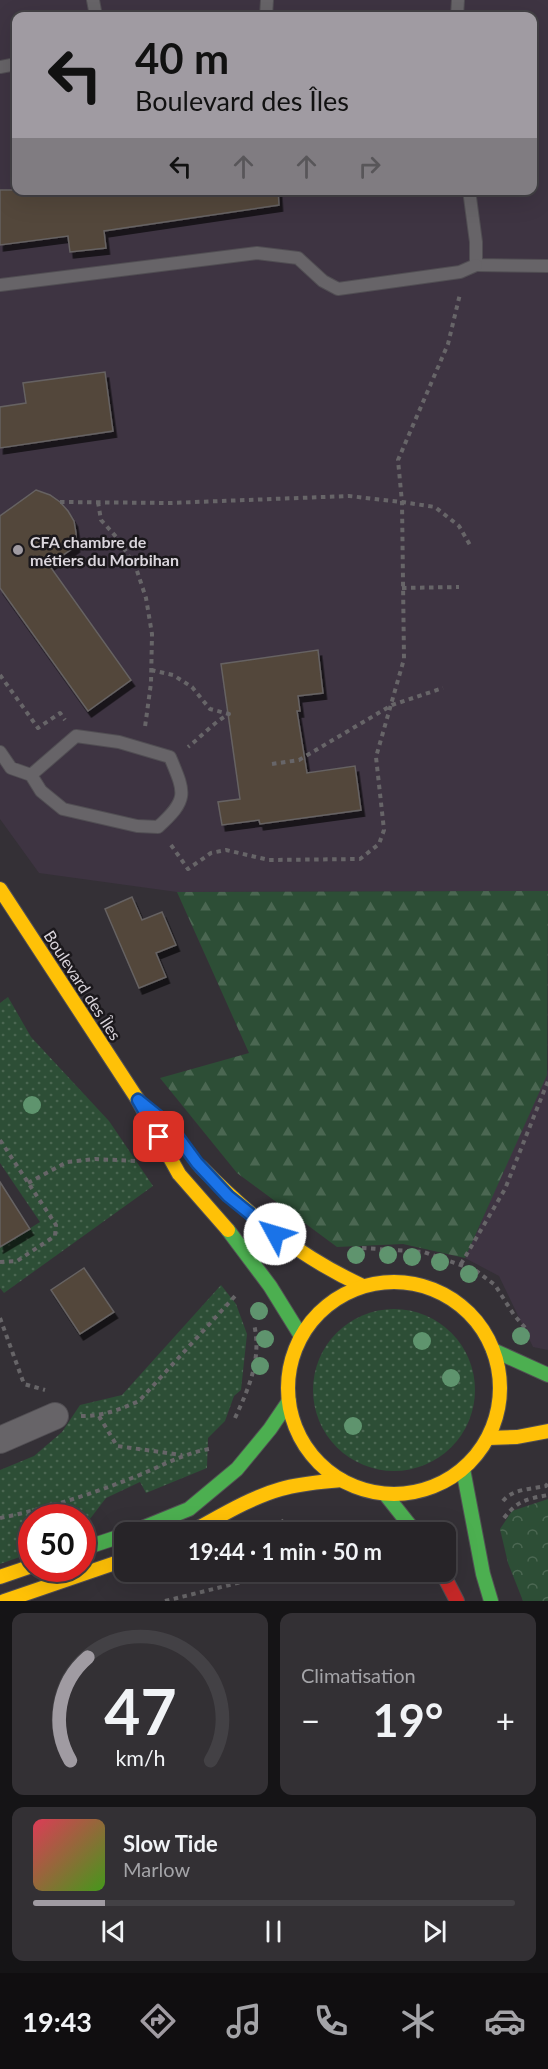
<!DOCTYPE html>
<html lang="fr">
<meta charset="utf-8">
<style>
:root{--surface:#272428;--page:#333034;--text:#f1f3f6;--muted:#a4a4a8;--line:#434145;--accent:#a09ba2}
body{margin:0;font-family:Lato,sans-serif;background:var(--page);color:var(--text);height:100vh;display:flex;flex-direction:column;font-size:22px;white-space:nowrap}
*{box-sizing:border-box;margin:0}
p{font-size:20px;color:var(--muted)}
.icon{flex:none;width:33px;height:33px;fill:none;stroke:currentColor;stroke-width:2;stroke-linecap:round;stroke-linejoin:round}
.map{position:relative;height:1601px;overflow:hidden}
.details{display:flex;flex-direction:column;gap:12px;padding:12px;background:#151416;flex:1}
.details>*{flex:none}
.hud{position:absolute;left:12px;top:12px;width:525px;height:183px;border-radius:12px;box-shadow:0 6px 24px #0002,0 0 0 2px var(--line);background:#a09ba2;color:#111;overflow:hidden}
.speed{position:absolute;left:18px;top:1504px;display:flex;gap:12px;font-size:30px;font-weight:700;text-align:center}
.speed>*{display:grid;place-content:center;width:78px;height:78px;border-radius:50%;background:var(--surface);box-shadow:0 6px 24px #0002,0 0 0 2px var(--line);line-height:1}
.speed .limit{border:9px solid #d22;background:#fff;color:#111}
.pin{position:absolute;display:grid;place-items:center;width:51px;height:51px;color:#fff;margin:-26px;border-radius:12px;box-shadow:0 3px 9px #0006}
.me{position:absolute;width:66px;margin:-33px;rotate:309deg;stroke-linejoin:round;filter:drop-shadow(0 0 4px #0008)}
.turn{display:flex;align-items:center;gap:21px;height:126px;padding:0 24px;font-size:27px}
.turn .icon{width:78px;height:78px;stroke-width:2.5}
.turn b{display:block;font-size:42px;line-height:51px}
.lanes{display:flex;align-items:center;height:57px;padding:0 24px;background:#0003;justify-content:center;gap:30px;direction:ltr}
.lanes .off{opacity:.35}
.big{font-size:45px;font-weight:700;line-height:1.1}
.details .tile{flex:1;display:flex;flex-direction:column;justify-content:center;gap:9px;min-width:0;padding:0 21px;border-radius:12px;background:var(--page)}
.details .dial{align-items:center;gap:0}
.dial svg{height:156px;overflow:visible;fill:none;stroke:var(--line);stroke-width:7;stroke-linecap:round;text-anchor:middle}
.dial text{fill:var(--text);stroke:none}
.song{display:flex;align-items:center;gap:18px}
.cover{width:72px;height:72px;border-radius:9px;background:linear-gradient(135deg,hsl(350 70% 55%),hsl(100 70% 35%))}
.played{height:6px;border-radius:3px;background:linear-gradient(90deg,var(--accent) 15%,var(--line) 15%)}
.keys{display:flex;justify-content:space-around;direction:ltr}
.heat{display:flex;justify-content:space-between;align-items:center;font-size:33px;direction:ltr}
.details .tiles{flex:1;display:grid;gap:12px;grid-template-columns:1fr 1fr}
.tile:last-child{grid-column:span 2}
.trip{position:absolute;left:114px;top:1522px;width:342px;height:60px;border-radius:12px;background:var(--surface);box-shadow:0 6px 24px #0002,0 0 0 2px var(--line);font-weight:700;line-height:60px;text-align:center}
.menu{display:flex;height:96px;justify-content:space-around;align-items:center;background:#100e10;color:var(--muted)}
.menu .icon{width:42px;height:42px}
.menu .selected{color:var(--accent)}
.menu b{font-size:27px;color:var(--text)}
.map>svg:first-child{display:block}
.built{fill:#3e3442;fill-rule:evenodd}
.grass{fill:url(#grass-dots)}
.forest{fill:url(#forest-firs)}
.park{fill:url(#park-crowns)}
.building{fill:#52463a;stroke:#666262;stroke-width:1.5;filter:url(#shadow)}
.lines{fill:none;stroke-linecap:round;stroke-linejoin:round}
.lane-casing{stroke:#514e53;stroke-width:14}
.street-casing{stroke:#514e53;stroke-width:28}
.fast-casing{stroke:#514e53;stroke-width:16}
.slow-casing{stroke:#514e53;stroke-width:16}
.jam-casing{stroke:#514e53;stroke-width:16}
.path{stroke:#676568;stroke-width:4;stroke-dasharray:4.5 4.5;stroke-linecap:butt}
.lane{stroke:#676468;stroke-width:12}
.street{stroke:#676468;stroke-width:26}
.fast{stroke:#4caf50;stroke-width:14}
.slow{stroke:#ffc107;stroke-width:14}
.jam{stroke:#c62828;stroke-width:14}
.tree{fill:#5f946e}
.route-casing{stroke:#114b97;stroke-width:15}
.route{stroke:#1a73e8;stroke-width:10}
.poi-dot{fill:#a09ba2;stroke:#1b181c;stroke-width:2}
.labels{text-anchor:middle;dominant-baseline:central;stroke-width:5;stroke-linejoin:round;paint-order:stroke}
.poi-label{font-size:16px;font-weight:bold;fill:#dad5dc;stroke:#1b181c;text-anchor:start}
.street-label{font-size:16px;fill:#dad5dc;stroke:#1b181c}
</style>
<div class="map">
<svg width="548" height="1601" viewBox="0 0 548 1601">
<defs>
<pattern id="grass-dots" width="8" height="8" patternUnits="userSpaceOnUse" patternTransform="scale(1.5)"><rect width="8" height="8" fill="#2d4e36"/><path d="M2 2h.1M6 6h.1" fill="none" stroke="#4b6752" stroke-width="1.8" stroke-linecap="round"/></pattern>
<pattern id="forest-firs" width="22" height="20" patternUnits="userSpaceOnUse" patternTransform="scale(1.5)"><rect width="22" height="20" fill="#2d4e36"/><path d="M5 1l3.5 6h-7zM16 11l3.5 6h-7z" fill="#4b6752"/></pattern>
<pattern id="park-crowns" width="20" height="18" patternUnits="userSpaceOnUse" patternTransform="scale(1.5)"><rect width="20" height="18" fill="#2d4e36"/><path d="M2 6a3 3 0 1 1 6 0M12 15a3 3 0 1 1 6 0" fill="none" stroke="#4b6752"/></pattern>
<filter id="shadow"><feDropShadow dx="3.5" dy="6" stdDeviation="0" flood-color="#0009"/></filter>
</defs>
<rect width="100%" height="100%" fill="#343036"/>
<g class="built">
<path d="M0,0H548V891L177,892L39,873L0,819ZM16,16H532V190H16Z"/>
<polygon points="548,1069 548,1350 533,1347 499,1276 465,1258"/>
</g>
<g class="grass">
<polygon points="8,997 31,1037 109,1121 153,1186 4,1293 0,1288 0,1247 40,1222 0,1163 0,1003"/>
<polygon points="221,1285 236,1304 247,1334 241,1390 234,1396 225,1421 208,1438 207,1468 146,1493 140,1482 106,1498 83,1528 82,1518 32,1518 31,1553 0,1564 0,1470 34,1456 62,1432 80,1405 122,1395"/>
<circle cx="394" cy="1390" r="81"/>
</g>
<polygon class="forest" points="548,891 547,1075 465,1258 403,1244 337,1247 237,1173 160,1078 249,1053 177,892"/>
<polygon class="park" points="548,1499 548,1601 523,1601 508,1563 500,1529 512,1511"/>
<g class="building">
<polygon points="0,190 278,190 279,205 104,231 106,248 70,252 68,236 0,245"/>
<polygon points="105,372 113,431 0,448 0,407 26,403 23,383"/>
<polygon points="36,490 50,495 60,502 68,511 74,521 76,533 76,546 49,565 131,680 88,711 0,588 0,516"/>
<polygon points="318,650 323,693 298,696 300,711 297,711 307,773 355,766 361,810 260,824 259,820 222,825 218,802 240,799 221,664"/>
<polygon points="132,897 142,920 162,912 176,945 156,953 166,977 139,988 105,909"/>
<polygon points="0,1182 30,1229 0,1247"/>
<polygon points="84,1268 114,1312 80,1334 51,1290"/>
</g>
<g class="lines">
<defs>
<g id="lane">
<polyline points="93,0 96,16"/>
<polyline points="266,16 267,0"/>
<polyline points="457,16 458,0"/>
<polyline points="0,67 16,64"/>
<polyline points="469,190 476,242 476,265 548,266"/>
<polyline points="0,285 257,253 298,258 323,281 338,289 460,272 476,265"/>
<path d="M0,752L11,768L31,775L41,791L63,809L137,826L158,827C189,799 185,793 170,757L119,742L76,736L31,775"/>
</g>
<polyline id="street" points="0,1440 55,1416"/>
<g id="fast">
<polyline points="228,1230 270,1286 301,1336"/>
<polyline points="493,1350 548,1375"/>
<polyline points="463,1469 483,1574 491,1601"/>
<polyline points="385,1494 416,1533"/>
<polyline points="130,1533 189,1509 237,1469 270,1429 289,1401"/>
<polyline points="82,1549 124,1535"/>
</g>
<g id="slow">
<polyline points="0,889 138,1100 179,1174 228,1230"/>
<path d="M201,1167C249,1216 300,1257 363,1286"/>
<circle cx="394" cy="1388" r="106"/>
<polyline points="488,1438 517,1437 548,1431"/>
<path d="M189,1533C219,1517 249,1498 281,1489C301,1483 321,1482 341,1480"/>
<polyline points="0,1577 32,1566"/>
<polyline points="4,1601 124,1560"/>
</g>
<polyline id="jam" points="442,1572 457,1601"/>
</defs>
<use href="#lane" class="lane-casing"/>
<use href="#street" class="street-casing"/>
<use href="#fast" class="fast-casing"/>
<use href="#slow" class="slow-casing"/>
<use href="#jam" class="jam-casing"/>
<g class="path">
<polyline points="60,502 170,503 349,496 402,502 435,507 459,526 470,545"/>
<polyline points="98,502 101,520 119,540 136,568 146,598 152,634 151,683 145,727"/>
<polyline points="402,588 459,587"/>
<path d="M151,670L173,675L192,687L210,709L229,714C213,723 203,735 188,747"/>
<polyline points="0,675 38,728 60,713 65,720"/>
<polyline points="272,764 299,760 392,705 443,688"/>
<polyline points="171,845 188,869 211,853 226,850 269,860 360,859 379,844 384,830 376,757 404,659 402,502 398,460 448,344 460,294"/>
<polyline points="0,1140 56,1225 55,1236 17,1261 0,1262"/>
<polyline points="28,1183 67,1162 95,1159 136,1161"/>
<polyline points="362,1248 424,1252 475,1270 495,1285 514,1315 527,1330"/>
<polyline points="461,1264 505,1189 548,1081"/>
<polyline points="0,1318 24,1384 45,1390"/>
<path d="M81,1416C103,1416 119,1410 139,1401L236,1295"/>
<polyline points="99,1416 117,1446 182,1455"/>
<path d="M235,1418C249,1388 262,1358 254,1324"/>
<path d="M503,1501C512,1489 531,1489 546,1486L548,1483"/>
<path d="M0,1518C45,1509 89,1495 132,1478C158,1468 181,1454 209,1449"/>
<path d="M504,1518C518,1500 527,1499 548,1495"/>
<polyline points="281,1520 292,1533"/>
<polyline points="270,1525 276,1533"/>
<polyline points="165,1601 282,1572"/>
</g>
<use href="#lane" class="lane"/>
<use href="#street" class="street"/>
<use href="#fast" class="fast"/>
<use href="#slow" class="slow"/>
<use href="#jam" class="jam"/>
</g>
<g class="tree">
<circle cx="32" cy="1105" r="9"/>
<circle cx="356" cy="1255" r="9"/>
<circle cx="388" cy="1255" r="9"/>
<circle cx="412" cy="1257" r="9"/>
<circle cx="440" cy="1262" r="9"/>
<circle cx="469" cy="1274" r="9"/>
<circle cx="259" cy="1311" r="9"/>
<circle cx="521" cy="1336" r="9"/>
<circle cx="265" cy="1339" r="9"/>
<circle cx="422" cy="1341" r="9"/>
<circle cx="260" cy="1366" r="9"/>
<circle cx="451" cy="1378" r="9"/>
<circle cx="353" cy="1426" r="9"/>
</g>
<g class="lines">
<defs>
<polyline id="route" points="159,1137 138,1100 169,1125 197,1163 228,1196 275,1234"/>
</defs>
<use href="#route" class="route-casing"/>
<use href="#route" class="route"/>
</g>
<circle class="poi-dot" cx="18" cy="550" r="6"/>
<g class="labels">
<g class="poi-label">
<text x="30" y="541">CFA chambre de<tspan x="30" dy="18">métiers du Morbihan</tspan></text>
</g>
<g class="street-label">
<text transform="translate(83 985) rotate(57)">Boulevard des Îles</text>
</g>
</g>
</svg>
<div class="speed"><div class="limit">50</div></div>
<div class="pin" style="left:159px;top:1137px;background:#d93025"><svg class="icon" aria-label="arrive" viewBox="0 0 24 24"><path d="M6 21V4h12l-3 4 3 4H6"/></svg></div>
<svg class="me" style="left:275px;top:1234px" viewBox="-20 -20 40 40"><circle r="19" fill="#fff"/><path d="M0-13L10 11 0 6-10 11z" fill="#1a73e8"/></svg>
<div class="trip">19:44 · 1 min · 50 m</div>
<div class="hud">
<div class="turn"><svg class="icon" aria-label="left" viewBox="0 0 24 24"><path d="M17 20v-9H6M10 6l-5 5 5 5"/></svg><div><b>40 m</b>Boulevard des Îles</div></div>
<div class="lanes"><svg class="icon" aria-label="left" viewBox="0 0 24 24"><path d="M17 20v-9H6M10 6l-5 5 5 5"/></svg><svg class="icon off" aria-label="ahead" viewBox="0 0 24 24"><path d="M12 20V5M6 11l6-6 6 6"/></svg><svg class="icon off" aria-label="ahead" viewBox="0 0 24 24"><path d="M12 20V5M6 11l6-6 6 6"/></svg><svg class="icon off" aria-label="right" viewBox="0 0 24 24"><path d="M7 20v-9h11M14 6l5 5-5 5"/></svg></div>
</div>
</div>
<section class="details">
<div class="tiles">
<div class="tile dial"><svg viewBox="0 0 100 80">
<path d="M14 69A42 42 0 1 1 86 69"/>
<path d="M14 69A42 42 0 0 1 23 16" stroke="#a09ba2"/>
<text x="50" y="56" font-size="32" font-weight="700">47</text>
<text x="50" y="72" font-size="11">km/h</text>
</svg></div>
<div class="tile"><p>Climatisation</p>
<div class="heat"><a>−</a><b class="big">19°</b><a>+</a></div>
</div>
<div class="tile">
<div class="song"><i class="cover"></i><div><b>Slow Tide</b><p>Marlow</p></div></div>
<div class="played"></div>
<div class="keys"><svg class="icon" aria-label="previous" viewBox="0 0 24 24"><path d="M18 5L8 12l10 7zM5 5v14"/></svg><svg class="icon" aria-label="pause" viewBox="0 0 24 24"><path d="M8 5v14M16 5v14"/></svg><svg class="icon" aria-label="next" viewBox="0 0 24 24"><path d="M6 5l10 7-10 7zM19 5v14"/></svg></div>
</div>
</div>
</section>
<nav class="menu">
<b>19:43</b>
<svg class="icon selected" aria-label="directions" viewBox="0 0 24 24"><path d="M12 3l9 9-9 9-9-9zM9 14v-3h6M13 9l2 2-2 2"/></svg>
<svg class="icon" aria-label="music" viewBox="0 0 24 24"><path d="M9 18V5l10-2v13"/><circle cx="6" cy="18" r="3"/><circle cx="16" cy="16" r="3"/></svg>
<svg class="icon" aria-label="phone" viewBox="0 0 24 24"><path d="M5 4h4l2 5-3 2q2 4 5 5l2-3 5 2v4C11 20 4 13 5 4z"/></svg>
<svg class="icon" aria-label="climate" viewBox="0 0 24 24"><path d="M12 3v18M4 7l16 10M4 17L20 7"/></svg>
<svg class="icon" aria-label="car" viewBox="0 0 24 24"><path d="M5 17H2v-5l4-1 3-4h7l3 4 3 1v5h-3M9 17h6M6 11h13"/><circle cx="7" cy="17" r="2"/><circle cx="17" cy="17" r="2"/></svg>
</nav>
